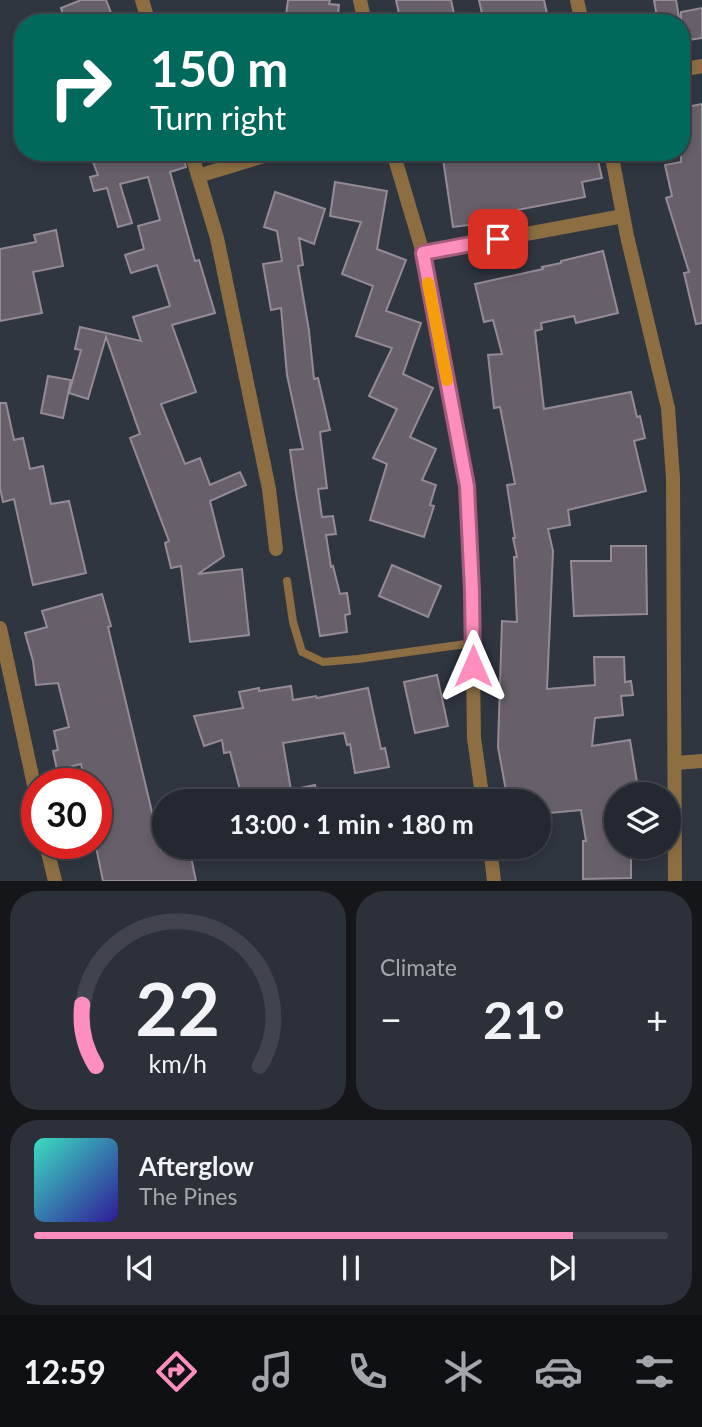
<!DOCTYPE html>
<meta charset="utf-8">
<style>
:root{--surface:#242830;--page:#2c3038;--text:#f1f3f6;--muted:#a3a6ab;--line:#41444c;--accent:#fe8ebd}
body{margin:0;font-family:Lato,sans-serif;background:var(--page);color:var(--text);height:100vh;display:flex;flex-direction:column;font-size:26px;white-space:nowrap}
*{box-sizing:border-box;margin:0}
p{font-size:23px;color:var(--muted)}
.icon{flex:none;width:38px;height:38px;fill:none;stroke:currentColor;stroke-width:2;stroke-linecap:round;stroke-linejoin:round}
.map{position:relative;height:881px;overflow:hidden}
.side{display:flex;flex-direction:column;gap:10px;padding:10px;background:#14161a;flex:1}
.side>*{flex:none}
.guide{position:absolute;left:14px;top:14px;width:676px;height:147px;border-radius:28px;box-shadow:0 4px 10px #0003,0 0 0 2px var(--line);background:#00695c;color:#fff;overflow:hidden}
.tools{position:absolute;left:604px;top:782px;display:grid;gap:14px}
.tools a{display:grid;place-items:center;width:77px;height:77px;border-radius:50%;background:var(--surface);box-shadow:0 4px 10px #0003,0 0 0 2px var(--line);font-size:35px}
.speed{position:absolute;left:21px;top:768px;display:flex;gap:14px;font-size:35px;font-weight:700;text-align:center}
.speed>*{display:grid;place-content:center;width:91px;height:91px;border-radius:50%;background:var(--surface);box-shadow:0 4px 10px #0003,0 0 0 2px var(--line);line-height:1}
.speed .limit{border:10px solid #d22;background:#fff;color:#111}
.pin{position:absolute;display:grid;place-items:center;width:60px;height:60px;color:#fff;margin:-30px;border-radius:14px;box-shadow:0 4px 10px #0006}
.me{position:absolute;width:77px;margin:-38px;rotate:0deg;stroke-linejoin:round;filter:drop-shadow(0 0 5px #0008)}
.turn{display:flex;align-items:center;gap:24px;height:147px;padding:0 21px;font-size:32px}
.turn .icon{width:91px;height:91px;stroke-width:2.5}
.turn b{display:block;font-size:49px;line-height:60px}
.big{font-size:52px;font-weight:700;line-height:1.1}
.side .card{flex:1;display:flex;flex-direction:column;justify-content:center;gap:10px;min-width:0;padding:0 24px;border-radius:28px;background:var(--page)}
.side .dial{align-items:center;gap:0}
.dial svg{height:182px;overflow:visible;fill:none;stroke:var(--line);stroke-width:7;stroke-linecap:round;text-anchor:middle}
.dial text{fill:var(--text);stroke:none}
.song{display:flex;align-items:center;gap:21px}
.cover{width:84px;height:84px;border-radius:10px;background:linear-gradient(135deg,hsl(170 70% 55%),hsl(250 70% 35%))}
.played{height:7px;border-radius:4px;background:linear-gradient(90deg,var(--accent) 85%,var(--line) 85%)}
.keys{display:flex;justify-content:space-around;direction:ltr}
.heat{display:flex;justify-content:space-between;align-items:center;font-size:38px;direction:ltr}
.side .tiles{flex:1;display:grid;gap:10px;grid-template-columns:1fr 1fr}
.card:last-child{grid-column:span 2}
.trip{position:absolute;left:152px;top:789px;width:399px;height:70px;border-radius:35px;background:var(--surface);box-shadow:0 4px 10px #0003,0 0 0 2px var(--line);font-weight:700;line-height:70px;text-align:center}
.dock{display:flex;height:112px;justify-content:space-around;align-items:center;background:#0e1013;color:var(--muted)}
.dock .icon{width:49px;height:49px}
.dock .current{color:var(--accent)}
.dock b{font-size:32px;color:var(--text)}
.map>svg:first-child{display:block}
.building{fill:#675f69;stroke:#948b97;stroke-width:2}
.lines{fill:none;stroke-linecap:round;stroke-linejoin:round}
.lane{stroke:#8c6e42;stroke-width:8}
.street{stroke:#8c6e42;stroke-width:14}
.route-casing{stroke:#a55c7b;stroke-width:18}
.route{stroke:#fe8ebd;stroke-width:12}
.slow{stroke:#f59e0b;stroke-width:12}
</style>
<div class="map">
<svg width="702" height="881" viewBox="0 0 702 881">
<rect width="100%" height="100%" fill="#303640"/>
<g class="building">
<polygon points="81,0 106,0 115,23 66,23 61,8"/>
<polygon points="288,0 330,0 329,4 339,5 337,23 285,23"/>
<polygon points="396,0 451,0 456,23 401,23"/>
<polygon points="479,0 544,0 549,23 484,23"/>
<polygon points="654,0 676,0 680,23 658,23"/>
<polygon points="702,8 702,38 681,41 681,12"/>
<polygon points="702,104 702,323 696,324 684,273 689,272 666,198 672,196 665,165 681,162 681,108"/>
<polygon points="89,152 182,152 186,167 170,172 195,261 199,260 215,313 172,325 196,392 161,404 185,464 200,458 210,485 240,472 246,485 210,501 224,556 198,574 242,569 249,635 190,642 181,566 171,568 165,543 169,541 130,438 140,434 106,337 88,399 69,393 81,350 75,349 80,327 141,341 133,317 170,306 157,265 131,273 125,255 144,249 138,226 160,220 148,177 120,184 132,223 118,227 107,188 94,191 90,177 98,175"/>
<polygon points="442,152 596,152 602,178 582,182 585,197 501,213 502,221 453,227"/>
<polygon points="335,182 387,191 377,249 406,260 386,311 421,323 403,374 433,388 410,437 436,449 422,480 436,485 430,505 434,506 424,537 370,520 387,464 373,458 397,409 369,396 392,348 356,336 373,286 342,274 361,222 330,216"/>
<polygon points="275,192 325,209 314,244 299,238 303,265 298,266 309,331 314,379 318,378 330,430 320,432 327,488 318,489 322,517 333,516 336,534 326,535 331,567 333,566 340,594 347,593 350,614 345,615 347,632 320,636 296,492 290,450 303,449 287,375 281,308 271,310 263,264 282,261 277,231 264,227"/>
<polygon points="56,230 63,266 33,272 42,313 0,321 0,249 36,242 34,235"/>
<polygon points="603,251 618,313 576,323 574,316 541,323 542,329 535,331 544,409 631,392 637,417 640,416 645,438 634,441 646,491 568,510 570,525 548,529 553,551 547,689 595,685 594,657 624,657 625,682 631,681 633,695 621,696 623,715 595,718 592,746 630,740 639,794 616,794 616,847 631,847 631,878 583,879 583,841 586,841 581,810 539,814 539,802 508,802 498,747 502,621 517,622 514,557 517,557 513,538 515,538 507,485 515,484 500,407 494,408 488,355 502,354 493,320 484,322 475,284 543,269 542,267 561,263 561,261"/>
<polygon points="48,376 71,380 63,418 41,413"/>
<polygon points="0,403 6,403 14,440 23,438 30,469 43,466 51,504 69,501 86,573 33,585 14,499 3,502 0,488"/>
<polygon points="611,546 646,546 647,614 574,616 571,561 611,561"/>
<polygon points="392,565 441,586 428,617 379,596"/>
<polygon points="102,594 111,626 108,627 161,850 178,847 189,847 196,881 103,881 96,847 96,784 86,784 81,764 57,770 53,751 58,750 54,731 69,727 58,683 36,685 33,661 25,633 47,627 42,611"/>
<polygon points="437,675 448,726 415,733 404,682"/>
<polygon points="291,686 293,700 316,696 317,698 368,688 381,749 385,748 389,767 355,773 350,744 347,745 344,733 283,743 291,790 315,785 319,802 262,802 261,796 243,801 230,752 224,753 222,740 204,746 194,716 243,708 239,692 259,688 259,691"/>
</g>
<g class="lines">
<polyline class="lane" points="287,581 293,622 302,652 323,662 358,659 473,643"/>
<g class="street">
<polyline points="142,0 149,23"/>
<polyline points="360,0 365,23"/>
<polyline points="577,0 582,23"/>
<polyline points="681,70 702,66"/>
<polyline points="191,152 217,238 269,489 276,549"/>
<polyline points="393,152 423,253 467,486 472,591 474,738 483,802"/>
<polyline points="611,152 627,236 668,408 673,478 675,881"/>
<polyline points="198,176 277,152"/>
<polyline points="423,253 623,216"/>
<polyline points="0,628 37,799"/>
<polyline points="676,763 702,761"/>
<polyline points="46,844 55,881"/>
<polyline points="490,847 494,881"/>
</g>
</g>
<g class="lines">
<defs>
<polyline id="route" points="473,666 472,591 467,486 423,253 498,239"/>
</defs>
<use href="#route" class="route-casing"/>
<use href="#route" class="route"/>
<polyline class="slow" points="428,283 447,380"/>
</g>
</svg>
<div class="tools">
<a><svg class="icon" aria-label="layers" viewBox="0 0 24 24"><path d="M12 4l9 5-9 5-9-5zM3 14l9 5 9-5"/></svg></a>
</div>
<div class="speed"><div class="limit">30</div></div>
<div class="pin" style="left:498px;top:239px;background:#d93025"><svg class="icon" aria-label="arrive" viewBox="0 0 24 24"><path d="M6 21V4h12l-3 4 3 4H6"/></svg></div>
<svg class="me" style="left:473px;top:666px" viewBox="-20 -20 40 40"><path d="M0-17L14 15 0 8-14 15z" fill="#fe8ebd" stroke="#fff" stroke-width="4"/></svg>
<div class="trip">13:00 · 1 min · 180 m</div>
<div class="guide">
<div class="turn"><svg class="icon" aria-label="right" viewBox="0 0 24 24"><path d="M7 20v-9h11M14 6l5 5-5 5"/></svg><div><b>150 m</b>Turn right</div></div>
</div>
</div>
<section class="side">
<div class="tiles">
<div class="card dial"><svg viewBox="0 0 100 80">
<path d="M14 69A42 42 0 1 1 86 69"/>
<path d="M14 69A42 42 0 0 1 8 42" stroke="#fe8ebd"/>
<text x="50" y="56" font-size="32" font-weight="700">22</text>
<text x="50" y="72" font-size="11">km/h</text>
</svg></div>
<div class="card"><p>Climate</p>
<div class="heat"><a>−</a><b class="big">21°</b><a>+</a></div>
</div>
<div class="card">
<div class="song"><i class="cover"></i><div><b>Afterglow</b><p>The Pines</p></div></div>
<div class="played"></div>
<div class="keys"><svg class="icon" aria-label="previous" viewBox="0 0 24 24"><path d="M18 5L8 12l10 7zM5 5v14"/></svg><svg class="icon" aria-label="pause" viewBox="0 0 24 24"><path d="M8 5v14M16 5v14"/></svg><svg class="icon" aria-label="next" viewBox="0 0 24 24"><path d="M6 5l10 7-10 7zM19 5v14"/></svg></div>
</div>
</div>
</section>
<nav class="dock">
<b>12:59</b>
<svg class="icon current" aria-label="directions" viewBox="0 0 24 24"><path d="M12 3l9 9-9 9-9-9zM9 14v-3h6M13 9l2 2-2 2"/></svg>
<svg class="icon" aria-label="music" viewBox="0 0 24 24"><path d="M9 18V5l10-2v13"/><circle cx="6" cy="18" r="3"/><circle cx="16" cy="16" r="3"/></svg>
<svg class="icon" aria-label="phone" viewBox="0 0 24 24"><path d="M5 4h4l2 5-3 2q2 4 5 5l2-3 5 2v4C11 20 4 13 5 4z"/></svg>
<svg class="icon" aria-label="climate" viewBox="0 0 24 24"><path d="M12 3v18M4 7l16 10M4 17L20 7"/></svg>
<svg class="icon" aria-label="car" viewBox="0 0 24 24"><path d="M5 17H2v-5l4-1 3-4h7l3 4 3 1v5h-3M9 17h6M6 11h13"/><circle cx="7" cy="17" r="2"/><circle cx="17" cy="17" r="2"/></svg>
<svg class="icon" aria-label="filters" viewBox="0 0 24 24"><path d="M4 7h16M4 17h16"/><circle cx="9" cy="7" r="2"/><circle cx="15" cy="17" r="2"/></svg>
</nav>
